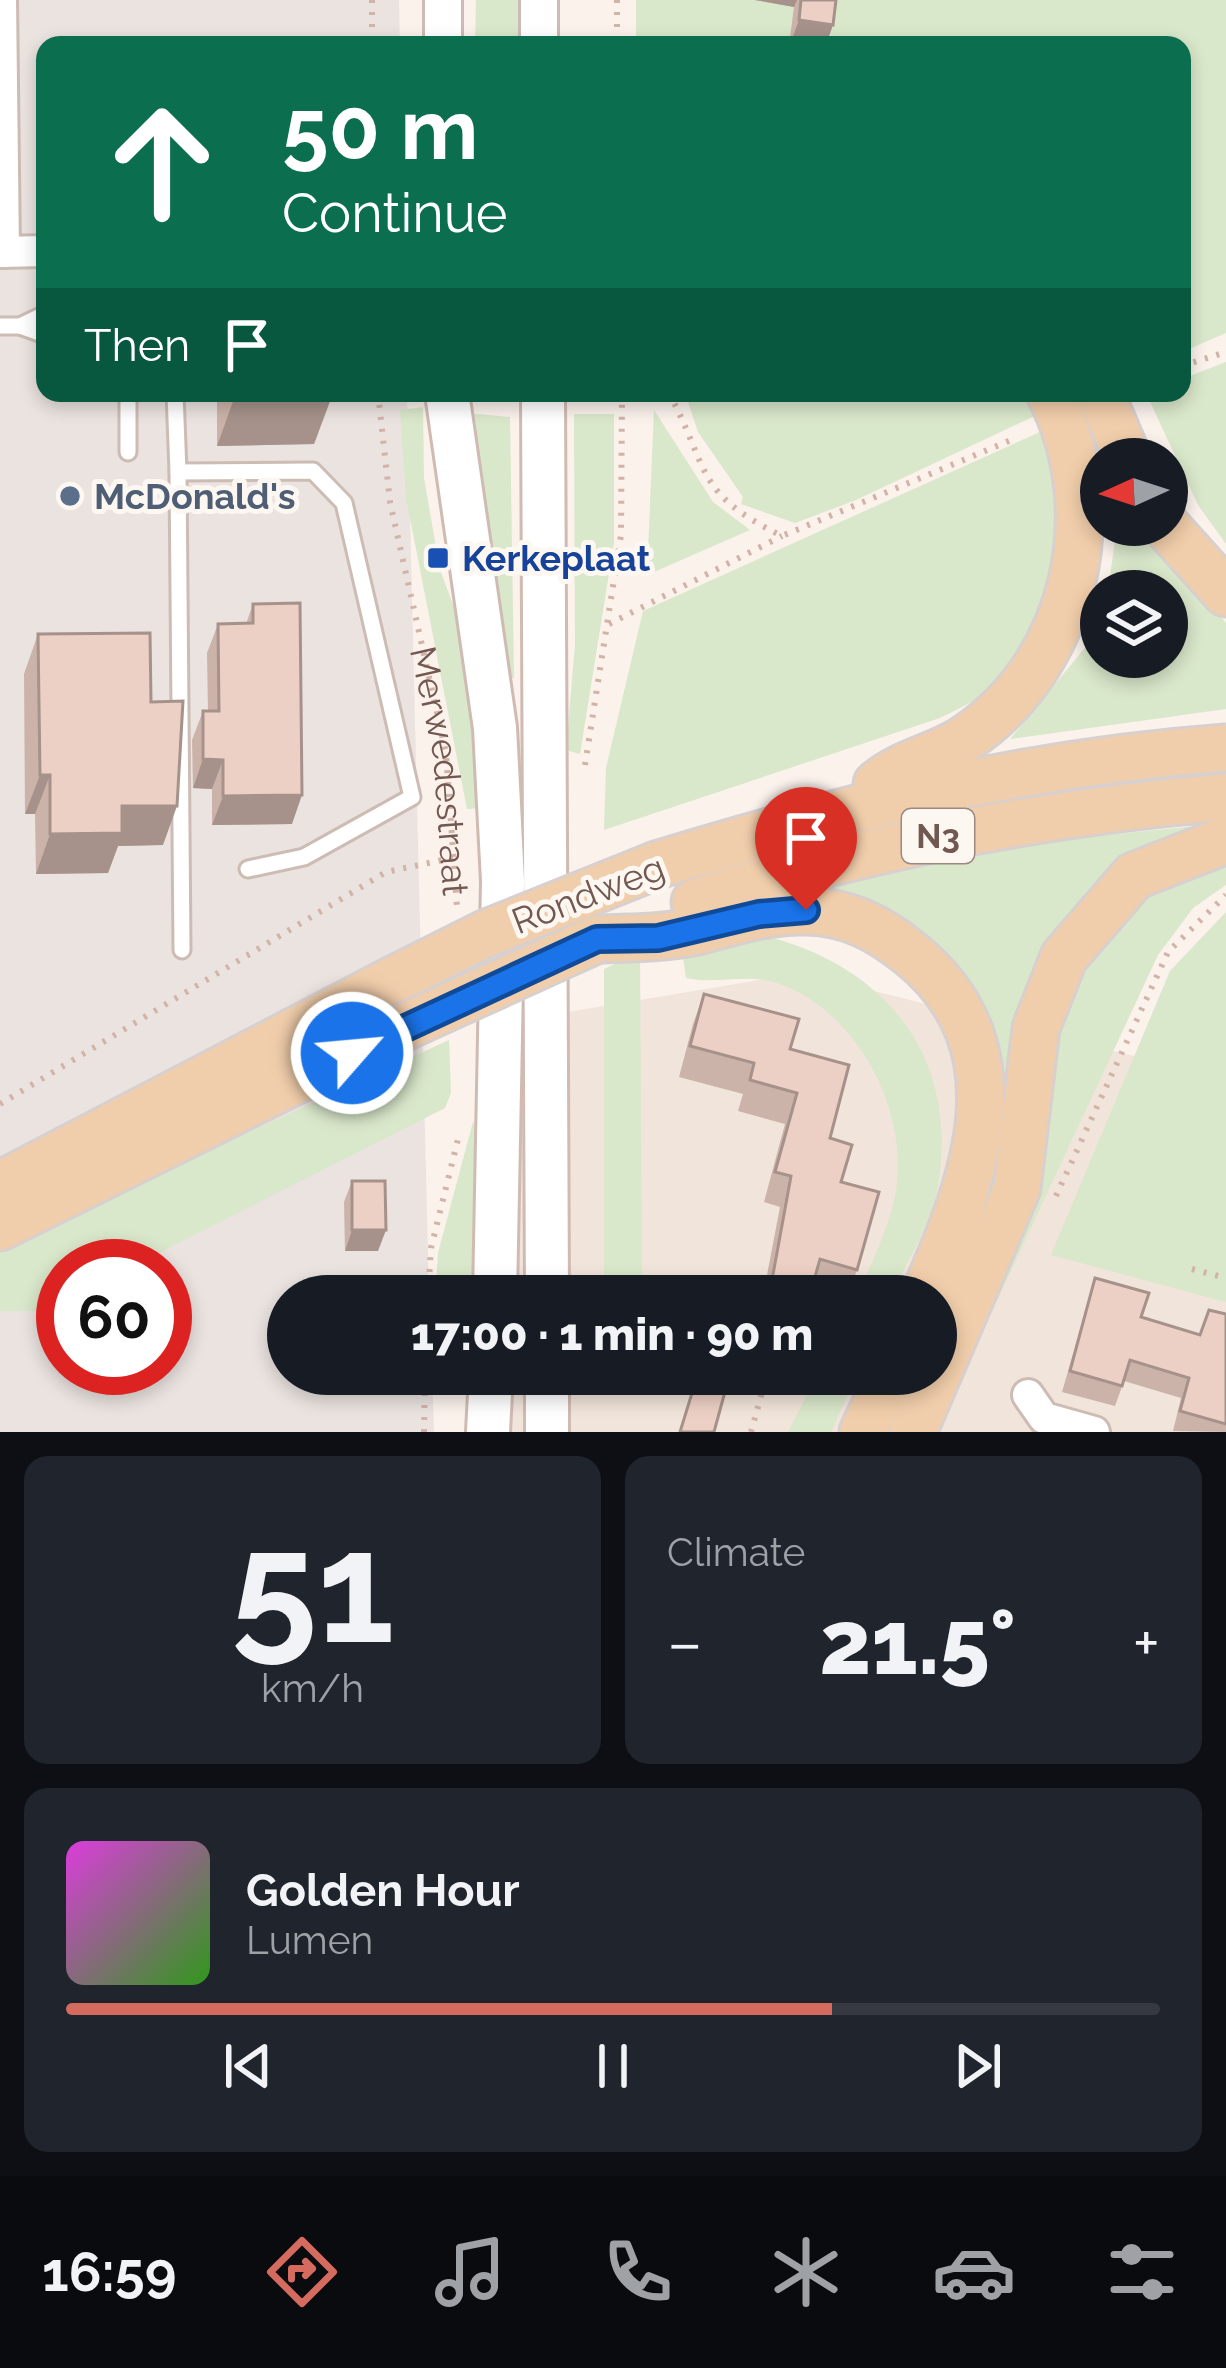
<!DOCTYPE html>
<meta charset="utf-8">
<style>
:root{--surface:#171b24;--page:#20242c;--text:#f1f3f6;--muted:#9ea1a6;--line:#363941;--accent:#d56b5f}
body{margin:0;font-family:Raleway,sans-serif;background:var(--page);color:var(--text);height:100vh;display:flex;flex-direction:column;font-size:45px;white-space:nowrap}
*{box-sizing:border-box;margin:0}
p{font-size:39px;color:var(--muted)}
.icon{flex:none;width:66px;height:66px;fill:none;stroke:currentColor;stroke-width:2;stroke-linecap:round;stroke-linejoin:round}
.map{position:relative;height:1432px;overflow:hidden}
.panel{display:flex;flex-direction:column;gap:24px;padding:24px;background:#0d0f14;flex:1}
.panel>*{flex:none}
.top-card{position:absolute;left:36px;top:36px;width:1155px;height:366px;border-radius:24px;box-shadow:0 6px 18px #0003;background:#0b6e4f;color:#fff;overflow:hidden}
.needle{width:78px;rotate:267deg}
.fabs{position:absolute;left:1080px;top:438px;display:grid;gap:24px}
.fabs a{display:grid;place-items:center;width:108px;height:108px;border-radius:50%;background:var(--surface);box-shadow:0 6px 18px #0003;font-size:60px}
.speed{position:absolute;left:36px;top:1239px;display:flex;gap:24px;font-size:60px;font-weight:700;text-align:center}
.speed>*{display:grid;place-content:center;width:156px;height:156px;border-radius:50%;background:var(--surface);box-shadow:0 6px 18px #0003;line-height:1}
.speed .limit{border:18px solid #d22;background:#fff;color:#111}
.pin{position:absolute;display:grid;place-items:center;width:102px;height:102px;color:#fff;margin:-123px -51px;border-radius:50% 50% 50% 0;rotate:-45deg;box-shadow:0 0 12px #0007}
.pin .icon{rotate:45deg}
.me{position:absolute;width:132px;margin:-66px;rotate:63deg;stroke-linejoin:round;filter:drop-shadow(0 0 9px #0008)}
.turn{display:flex;align-items:center;gap:42px;height:252px;padding:0 48px;font-size:54px}
.turn .icon{width:156px;height:156px;stroke-width:2.5}
.turn b{display:block;font-size:84px;line-height:102px}
.then{display:flex;align-items:center;height:114px;padding:0 48px;background:#0003;gap:24px;font-size:45px}
.big{font-size:90px;font-weight:800;line-height:1.1}
.panel .widget{flex:1;display:flex;flex-direction:column;justify-content:center;gap:18px;min-width:0;padding:0 42px;border-radius:24px;background:var(--page)}
.panel .dial{align-items:center;gap:0}
.dial b{font-size:156px;line-height:1}
.song{display:flex;align-items:center;gap:36px}
.cover{width:144px;height:144px;border-radius:18px;background:linear-gradient(135deg,hsl(300 70% 55%),hsl(110 70% 35%))}
.played{height:12px;border-radius:6px;background:linear-gradient(90deg,var(--accent) 70%,var(--line) 70%)}
.keys{display:flex;justify-content:space-around;direction:ltr}
.heat{display:flex;justify-content:space-between;align-items:center;font-size:66px;direction:ltr}
.panel .tiles{flex:1;display:grid;gap:24px;grid-template-columns:1fr 1fr}
.widget:last-child{grid-column:span 2}
.trip{position:absolute;left:267px;top:1275px;width:690px;height:120px;border-radius:60px;background:var(--surface);box-shadow:0 6px 18px #0003;font-weight:800;line-height:120px;text-align:center}
.tabs{display:flex;height:192px;justify-content:space-around;align-items:center;background:#090b0e;color:var(--muted)}
.tabs .icon{width:84px;height:84px}
.tabs .on{color:var(--accent)}
.tabs b{font-size:54px;color:var(--text)}
.map>svg:first-child{display:block}
.residential{fill:#f1e4da}
.industrial{fill:#eae3e0;fill-rule:evenodd}
.green{fill:#d9e7ca}
.lines{fill:none;stroke-linecap:round;stroke-linejoin:round}
.service-casing{stroke:#cdbcb4;stroke-width:21}
.minor-casing{stroke:#cdbcb4;stroke-width:36}
.tertiary-casing{stroke:#cdbcb4;stroke-width:42}
.secondary-casing{stroke:#d0bbb2;stroke-width:48}
.primary-casing{stroke:#d8d0ce;stroke-width:51}
.path{stroke:#d2b3a8;stroke-width:6;stroke-dasharray:3 9;stroke-linecap:butt}
.service{stroke:#fff;stroke-width:15}
.minor{stroke:#fff;stroke-width:30}
.tertiary{stroke:#fff;stroke-width:36}
.secondary{stroke:#fff;stroke-width:42}
.primary{stroke:#f1ceab;stroke-width:45}
.primary-bridge-casing{stroke:#d8d0ce;stroke-width:51;stroke-linecap:butt}
.primary-bridge{stroke:#f1ceab;stroke-width:45}
.wall{fill:#ccb3a9}
.shaded-wall{fill:#a6928a}
.building{fill:#edd0c5;stroke:#a6928a;stroke-width:3}
.route-casing{stroke:#114b97;stroke-width:30}
.route{stroke:#1a73e8;stroke-width:21}
.service-dot{fill:#5c6f8a;stroke:#fdf7f1;stroke-width:4.5}
.transit-dot{fill:#1a4fb4;stroke:#fdf7f1;stroke-width:4.5}
.labels{text-anchor:middle;dominant-baseline:central;stroke-width:10;stroke-linejoin:round;paint-order:stroke}
.shield{fill:#fdf7f1;stroke:#9c8881;stroke-width:3}
.shield-label{font-size:33px;font-weight:bold;fill:#725851}
.service-label{font-size:36px;font-weight:bold;fill:#4e5e75;stroke:#fdf7f1;text-anchor:start}
.transit-label{font-size:36px;font-weight:bold;fill:#164399;stroke:#fdf7f1;text-anchor:start}
.street-label{font-size:36px;fill:#725851;stroke:#fdf7f1}
</style>
<div class="map">
<svg width="1226" height="1432" viewBox="0 0 1226 1432">
<rect width="100%" height="100%" fill="#faf2eb"/>
<polygon class="residential" points="802,973 1226,1079 1226,1432 510,1432 510,1374 936,1374 936,1296 511,1296 514,1021"/>
<path class="industrial" d="M0,0H399L400,45H45V393H407L429,1296H288V1374H432L434,1432H0ZM63,1266H165V1368H63Z"/>
<g class="green">
<polygon points="476,0 520,0 520,45 475,45"/>
<polygon points="636,0 1226,0 1226,333 1182,352 1182,45 636,45"/>
<polygon points="1226,362 1226,544 1198,505 1146,393 1182,393 1182,379"/>
<polygon points="685,393 1032,393 1043,412 856,500 795,523 741,504 743,497 698,432"/>
<polygon points="423,407 424,478 440,570 468,644 484,808 467,809 406,498 400,410"/>
<polygon points="654,410 713,502 750,530 647,575"/>
<polygon points="467,413 510,417 514,678 507,678"/>
<polygon points="574,414 614,414 614,542 580,754 566,750 575,645"/>
<polygon points="1060,423 1059,592 1012,665 974,701 940,718 604,830 606,768 643,611"/>
<polygon points="1117,525 1147,525 1226,623 1226,709 1010,739 1088,644 1101,611 1101,657 1167,657 1167,591 1108,591"/>
<polygon points="1196,826 1028,1013 989,1187 997,1118 986,1048 814,886 1036,842"/>
<polygon points="1226,853 1226,885 1193,908 1158,955 936,1432 1081,950 1140,893"/>
<polygon points="1226,912 1226,1302 1051,1255 1170,971"/>
<path d="M743,931C873,955 961,1046 938,1185C933,1222 906,1262 891,1296H857C871,1265 886,1234 894,1201C913,1117 860,1011 777,983C747,973 715,985 686,978L680,936Z"/>
<polygon points="640,953 642,1296 604,1296 604,969"/>
<polygon points="449,1040 451,1093 445,1108 133,1266 63,1266 60,1304 41,1311 0,1311 0,1247"/>
<polygon points="483,1121 482,1242 473,1296 435,1296 438,1253 473,1122"/>
<polygon points="818,1374 857,1374 831,1432 788,1432"/>
</g>
<g class="lines">
<defs>
<g id="service">
<polyline points="0,326 20,326 45,314"/>
<polyline points="20,326 45,335"/>
<polyline points="128,393 128,452"/>
<polyline points="175,393 178,472 313,471 344,503 412,797 304,857 248,869"/>
<polyline points="178,472 182,950"/>
</g>
<g id="minor">
<polyline points="1,0 4,252"/>
<polyline points="0,252 45,251"/>
<polyline points="1028,1395 1044,1418 1094,1432"/>
</g>
<g id="tertiary">
<polyline points="443,45 443,0"/>
<polyline points="539,45 539,0"/>
</g>
<g id="secondary">
<polyline points="447,393 495,728 503,881 495,1296"/>
<polyline points="543,393 547,1296"/>
<polyline points="547,1374 547,1432"/>
<polyline points="488,1432 491,1374"/>
</g>
<g id="primary">
<polyline points="1100,393 1128,459"/>
<polyline points="1165,525 1226,593"/>
<path d="M877,784C903,762 938,757 966,738C1078,663 1109,509 1050,393"/>
<path d="M657,865C849,806 1025,763 1226,748"/>
<path d="M695,902C868,845 1045,812 1226,797"/>
<path d="M597,939C631,938 664,938 697,931C733,922 767,910 804,911C847,911 879,928 911,954C1027,1048 974,1182 924,1296"/>
<polyline points="0,1185 393,980"/>
<polyline points="0,1227 395,1031"/>
<polyline points="863,1432 890,1374"/>
<polyline points="913,1432 1017,1188 1036,1028 1064,957 1134,876 1226,840"/>
</g>
</defs>
<use href="#service" class="service-casing"/>
<use href="#minor" class="minor-casing"/>
<use href="#tertiary" class="tertiary-casing"/>
<use href="#secondary" class="secondary-casing"/>
<use href="#primary" class="primary-casing"/>
<g class="path">
<polyline points="372,0 372,45"/>
<polyline points="617,0 617,45"/>
<polyline points="1182,366 1226,352"/>
<path id="s1" d="M378,393L390,502L446,753L457,907"/>
<path d="M669,393C710,470 694,493 782,536L1016,438"/>
<polyline points="609,624 782,536"/>
<polyline points="585,765 621,535 622,393"/>
<polyline points="0,1104 386,872 457,857"/>
<polyline points="1056,1196 1168,952 1226,895"/>
<polyline points="1192,1269 1226,1278"/>
<polyline points="428,1296 431,1248 459,1135"/>
<polyline points="424,1432 425,1374"/>
<polyline points="751,1432 767,1374"/>
</g>
<use href="#service" class="service"/>
<use href="#minor" class="minor"/>
<use href="#tertiary" class="tertiary"/>
<use href="#secondary" class="secondary"/>
<use href="#primary" class="primary"/>
<defs>
<g id="primary-bridge">
<polyline points="393,980 485,934 657,865"/>
<polyline points="395,1031 597,939"/>
</g>
</defs>
<use href="#primary-bridge" class="primary-bridge-casing"/>
<use href="#primary-bridge" class="primary-bridge"/>
</g>
<g class="wall">
<polygon points="755,0 836,0 826,45 789,45 794,7"/>
<polygon points="217,393 333,393 314,444 217,446"/>
<polygon points="253,604 292,824 212,825 212,789 193,788 192,740 203,711 208,711 207,653 218,624 246,624"/>
<polygon points="38,634 151,702 163,845 118,846 108,873 36,874 35,814 25,814 24,674"/>
<polygon points="704,994 790,1049 830,1138 841,1182 857,1270 847,1296 830,1296 811,1291 809,1296 763,1296 780,1207 764,1202 785,1124 738,1111 743,1094 679,1077 693,1024"/>
<polygon points="352,1181 378,1251 345,1251 344,1202"/>
<polygon points="1095,1278 1141,1317 1200,1335 1226,1314 1226,1432 1173,1431 1181,1398 1124,1381 1115,1406 1062,1392"/>
</g>
<g class="shaded-wall">
<polygon points="755,0 797,0 794,7"/>
<polygon points="799,20 833,25 826,45 790,45"/>
<polygon points="236,393 333,393 314,444 217,446"/>
<polygon points="203,759 223,760 212,789 193,788"/>
<polygon points="40,775 50,775 35,814 25,814"/>
<polygon points="302,795 292,824 212,825 223,796"/>
<polygon points="122,806 177,806 163,845 118,846 108,873 36,874 50,834"/>
<polygon points="352,1230 386,1230 378,1251 345,1251"/>
</g>
<g class="building">
<polygon points="801,0 836,0 833,25 799,20"/>
<polygon points="300,603 302,795 223,796 223,760 203,759 203,711 219,711 218,624 253,623 253,604"/>
<polygon points="150,633 151,702 183,701 177,806 122,806 122,833 50,834 50,775 40,775 38,634"/>
<polygon points="704,994 799,1019 790,1049 849,1065 830,1138 852,1145 841,1182 879,1192 857,1270 820,1259 811,1291 772,1280 791,1176 775,1172 797,1093 750,1080 754,1063 690,1046"/>
<polygon points="352,1181 385,1181 386,1230 352,1230"/>
<polygon points="1095,1278 1149,1293 1141,1317 1200,1335 1209,1310 1226,1314 1226,1424 1180,1411 1189,1378 1130,1360 1122,1386 1070,1371"/>
<polygon points="696,1380 726,1388 714,1432 680,1432"/>
</g>
<g class="lines">
<defs>
<polyline id="route" points="352,1053 597,939 658,938 759,914 806,910"/>
</defs>
<use href="#route" class="route-casing"/>
<use href="#route" class="route"/>
</g>
<circle class="service-dot" cx="70" cy="496" r="12"/>
<rect class="transit-dot" x="426" y="546" width="24" height="24" rx="6"/>
<g class="labels">
<rect class="shield" x="902" y="809" width="72" height="54" rx="9"/>
<g class="shield-label">
<text x="938" y="836">N3</text>
</g>
<g class="service-label">
<text x="94" y="496">McDonald's</text>
</g>
<g class="transit-label">
<text x="462" y="558">Kerkeplaat</text>
</g>
<g class="street-label">
<text stroke="none"><textPath href="#s1" startOffset="384">Merwedestraat</textPath></text>
<text transform="translate(588 894) rotate(-21)">Rondweg</text>
</g>
</g>
</svg>
<div class="fabs">
<a><svg class="needle" viewBox="-14 -14 28 28"><path d="M0-13l5 13h-10z" fill="#e53935"/><path d="M0 13l5-13h-10z" fill="#9ea1a6"/></svg></a>
<a><svg class="icon" aria-label="layers" viewBox="0 0 24 24"><path d="M12 4l9 5-9 5-9-5zM3 14l9 5 9-5"/></svg></a>
</div>
<div class="speed"><div class="limit">60</div></div>
<div class="pin" style="left:806px;top:910px;background:#d93025"><svg class="icon" aria-label="arrive" viewBox="0 0 24 24"><path d="M6 21V4h12l-3 4 3 4H6"/></svg></div>
<svg class="me" style="left:352px;top:1053px" viewBox="-20 -20 40 40"><circle r="17" fill="#1a73e8" stroke="#fff" stroke-width="3"/><path d="M0-11L8 9 0 5-8 9z" fill="#fff"/></svg>
<div class="trip">17:00 · 1 min · 90 m</div>
<div class="top-card">
<div class="turn"><svg class="icon" aria-label="ahead" viewBox="0 0 24 24"><path d="M12 20V5M6 11l6-6 6 6"/></svg><div><b>50 m</b>Continue</div></div>
<div class="then">Then<svg class="icon" aria-label="arrive" viewBox="0 0 24 24"><path d="M6 21V4h12l-3 4 3 4H6"/></svg></div>
</div>
</div>
<section class="panel">
<div class="tiles">
<div class="widget dial"><b>51</b><p>km/h</p></div>
<div class="widget"><p>Climate</p>
<div class="heat"><a>−</a><b class="big">21.5°</b><a>+</a></div>
</div>
<div class="widget">
<div class="song"><i class="cover"></i><div><b>Golden Hour</b><p>Lumen</p></div></div>
<div class="played"></div>
<div class="keys"><svg class="icon" aria-label="previous" viewBox="0 0 24 24"><path d="M18 5L8 12l10 7zM5 5v14"/></svg><svg class="icon" aria-label="pause" viewBox="0 0 24 24"><path d="M8 5v14M16 5v14"/></svg><svg class="icon" aria-label="next" viewBox="0 0 24 24"><path d="M6 5l10 7-10 7zM19 5v14"/></svg></div>
</div>
</div>
</section>
<nav class="tabs">
<b>16:59</b>
<svg class="icon on" aria-label="directions" viewBox="0 0 24 24"><path d="M12 3l9 9-9 9-9-9zM9 14v-3h6M13 9l2 2-2 2"/></svg>
<svg class="icon" aria-label="music" viewBox="0 0 24 24"><path d="M9 18V5l10-2v13"/><circle cx="6" cy="18" r="3"/><circle cx="16" cy="16" r="3"/></svg>
<svg class="icon" aria-label="phone" viewBox="0 0 24 24"><path d="M5 4h4l2 5-3 2q2 4 5 5l2-3 5 2v4C11 20 4 13 5 4z"/></svg>
<svg class="icon" aria-label="climate" viewBox="0 0 24 24"><path d="M12 3v18M4 7l16 10M4 17L20 7"/></svg>
<svg class="icon" aria-label="car" viewBox="0 0 24 24"><path d="M5 17H2v-5l4-1 3-4h7l3 4 3 1v5h-3M9 17h6M6 11h13"/><circle cx="7" cy="17" r="2"/><circle cx="17" cy="17" r="2"/></svg>
<svg class="icon" aria-label="filters" viewBox="0 0 24 24"><path d="M4 7h16M4 17h16"/><circle cx="9" cy="7" r="2"/><circle cx="15" cy="17" r="2"/></svg>
</nav>
